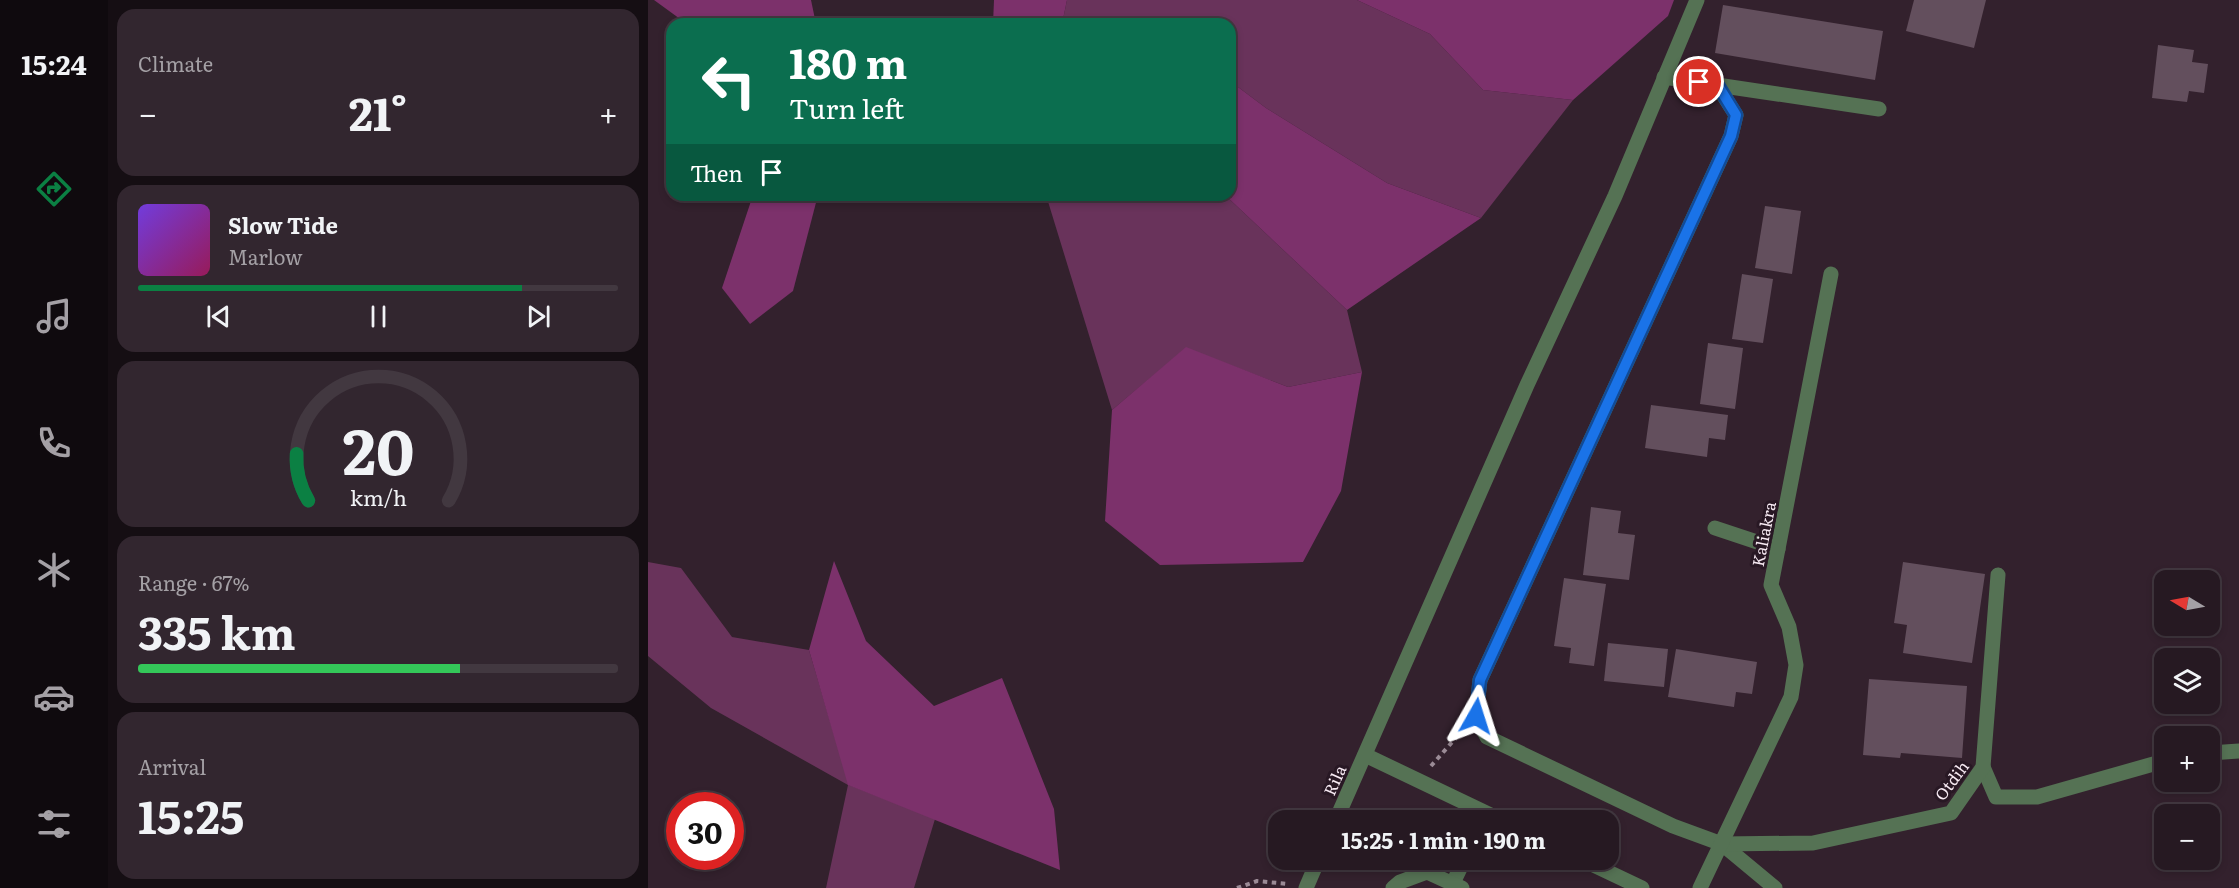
<!DOCTYPE html>
<meta charset="utf-8">
<style>
:root{--surface:#261922;--page:#32262f;--text:#f1f3f6;--muted:#a4a0a5;--line:#423840;--accent:#0b8043}
body{margin:0;font-family:Literata,serif;background:var(--page);color:var(--text);height:100vh;display:flex;flex-direction:column;font-size:22px;white-space:nowrap}
*{box-sizing:border-box;margin:0}
p{font-size:20px;color:var(--muted)}
.icon{flex:none;width:33px;height:33px;fill:none;stroke:currentColor;stroke-width:2;stroke-linecap:round;stroke-linejoin:round}
.map{position:relative;flex:1;overflow:hidden}
.side{display:flex;flex-direction:column;gap:9px;padding:9px;background:#150e13;width:540px}
.side>*{flex:none}
.guide{position:absolute;left:18px;top:18px;width:570px;height:183px;border-radius:18px;box-shadow:0 3px 9px #0003,0 0 0 2px var(--line);background:#0b6e4f;color:#fff;overflow:hidden}
.needle{width:39px;rotate:280deg}
.fabs{position:absolute;left:1506px;top:570px;display:grid;gap:12px}
.fabs a{display:grid;place-items:center;width:66px;height:66px;border-radius:12px;background:var(--surface);box-shadow:0 3px 9px #0003,0 0 0 2px var(--line);font-size:30px}
.speed{position:absolute;left:18px;top:792px;display:flex;gap:12px;font-size:30px;font-weight:700;text-align:center}
.speed>*{display:grid;place-content:center;width:78px;height:78px;border-radius:50%;background:var(--surface);box-shadow:0 3px 9px #0003,0 0 0 2px var(--line);line-height:1}
.speed .limit{border:9px solid #d22;background:#fff;color:#111}
.pin{position:absolute;display:grid;place-items:center;width:51px;height:51px;color:#fff;margin:-26px;border:3px solid #fff;border-radius:50%;box-shadow:0 2px 6px #0007}
.me{position:absolute;width:66px;margin:-33px;rotate:6deg;stroke-linejoin:round;filter:drop-shadow(0 0 4px #0008)}
.turn{display:flex;align-items:center;gap:21px;height:126px;padding:0 24px;font-size:27px}
.turn .icon{width:78px;height:78px;stroke-width:2.5}
.turn b{display:block;font-size:42px;line-height:51px}
.then{display:flex;align-items:center;height:57px;padding:0 24px;background:#0003;gap:12px;font-size:22px}
.big{font-size:45px;font-weight:700;line-height:1.1}
.side .widget{flex:1;display:flex;flex-direction:column;justify-content:center;gap:9px;min-width:0;padding:0 21px;border-radius:18px;background:var(--page)}
.side .dial{align-items:center;gap:0}
.dial svg{height:156px;overflow:visible;fill:none;stroke:var(--line);stroke-width:7;stroke-linecap:round;text-anchor:middle}
.dial text{fill:var(--text);stroke:none}
.song{display:flex;align-items:center;gap:18px}
.cover{width:72px;height:72px;border-radius:9px;background:linear-gradient(135deg,hsl(260 70% 55%),hsl(330 70% 35%))}
.played{height:6px;border-radius:3px;background:linear-gradient(90deg,var(--accent) 80%,var(--line) 80%)}
.keys{display:flex;justify-content:space-around;direction:ltr}
.heat{display:flex;justify-content:space-between;align-items:center;font-size:33px;direction:ltr}
.charge{height:9px;border-radius:4px;background:linear-gradient(90deg,#34c759 67%,var(--line) 0)}
.trip{position:absolute;left:620px;top:810px;width:351px;height:60px;border-radius:18px;background:var(--surface);box-shadow:0 3px 9px #0003,0 0 0 2px var(--line);font-weight:700;line-height:60px;text-align:center}
main{display:flex;flex:1;min-height:0}
.tab-bar{display:flex;flex-direction:column;width:108px;justify-content:space-around;align-items:center;background:#0f0a0e;color:var(--muted)}
.tab-bar .icon{width:42px;height:42px}
.tab-bar .on{color:var(--accent)}
.tab-bar b{font-size:27px;color:var(--text)}
.map>svg:first-child{display:block}
.green{fill:#69335b}
.forest{fill:#7c316b}
.building{fill:#634f5d}
.lines{fill:none;stroke-linecap:round;stroke-linejoin:round}
.path{stroke:#9b8b96;stroke-width:4;stroke-dasharray:4.5 4.5;stroke-linecap:butt}
.minor{stroke:#557254;stroke-width:15}
.route-casing{stroke:#114b97;stroke-width:15}
.route{stroke:#1a73e8;stroke-width:10}
.labels{text-anchor:middle;dominant-baseline:central;stroke-width:6;stroke-linejoin:round;paint-order:stroke}
.street-label{font-size:16px;fill:#f7eaf3;stroke:#281824}
</style>
<main>
<nav class="tab-bar">
<b>15:24</b>
<svg class="icon on" aria-label="directions" viewBox="0 0 24 24"><path d="M12 3l9 9-9 9-9-9zM9 14v-3h6M13 9l2 2-2 2"/></svg>
<svg class="icon" aria-label="music" viewBox="0 0 24 24"><path d="M9 18V5l10-2v13"/><circle cx="6" cy="18" r="3"/><circle cx="16" cy="16" r="3"/></svg>
<svg class="icon" aria-label="phone" viewBox="0 0 24 24"><path d="M5 4h4l2 5-3 2q2 4 5 5l2-3 5 2v4C11 20 4 13 5 4z"/></svg>
<svg class="icon" aria-label="climate" viewBox="0 0 24 24"><path d="M12 3v18M4 7l16 10M4 17L20 7"/></svg>
<svg class="icon" aria-label="car" viewBox="0 0 24 24"><path d="M5 17H2v-5l4-1 3-4h7l3 4 3 1v5h-3M9 17h6M6 11h13"/><circle cx="7" cy="17" r="2"/><circle cx="17" cy="17" r="2"/></svg>
<svg class="icon" aria-label="filters" viewBox="0 0 24 24"><path d="M4 7h16M4 17h16"/><circle cx="9" cy="7" r="2"/><circle cx="15" cy="17" r="2"/></svg>
</nav>
<section class="side">
<div class="widget"><p>Climate</p>
<div class="heat"><a>−</a><b class="big">21°</b><a>+</a></div>
</div>
<div class="widget">
<div class="song"><i class="cover"></i><div><b>Slow Tide</b><p>Marlow</p></div></div>
<div class="played"></div>
<div class="keys"><svg class="icon" aria-label="previous" viewBox="0 0 24 24"><path d="M18 5L8 12l10 7zM5 5v14"/></svg><svg class="icon" aria-label="pause" viewBox="0 0 24 24"><path d="M8 5v14M16 5v14"/></svg><svg class="icon" aria-label="next" viewBox="0 0 24 24"><path d="M6 5l10 7-10 7zM19 5v14"/></svg></div>
</div>
<div class="widget dial"><svg viewBox="0 0 100 80">
<path d="M14 69A42 42 0 1 1 86 69"/>
<path d="M14 69A42 42 0 0 1 8 45" stroke="#0b8043"/>
<text x="50" y="56" font-size="32" font-weight="700">20</text>
<text x="50" y="72" font-size="11">km/h</text>
</svg></div>
<div class="widget"><p>Range · 67%</p><b class="big">335 km</b><div class="charge"></div></div>
<div class="widget"><p>Arrival</p><b class="big">15:25</b></div>
</section>
<div class="map">
<svg width="1591" height="888" viewBox="0 0 1591 888">
<rect width="100%" height="100%" fill="#33212d"/>
<g class="green">
<polygon points="419,0 709,0 782,34 835,90 925,100 833,218 739,183 618,108 582,81 582,24 507,24 500,19 498,24 414,24"/>
<polygon points="398,195 577,195 699,310 714,372 640,387 538,348 464,410"/>
<polygon points="0,562 33,568 84,637 161,650 201,785 287,819 266,888 178,888 200,785 63,708 0,656"/>
</g>
<g class="forest">
<polygon points="6,0 163,0 168,24 39,24"/>
<polygon points="346,0 419,0 414,24 345,24"/>
<polygon points="709,0 1026,0 1020,16 925,100 835,90 782,34"/>
<polygon points="582,81 618,108 739,183 833,218 699,310 577,195 582,195"/>
<polygon points="105,195 170,195 145,291 102,324 74,288"/>
<polygon points="538,347 640,387 714,372 693,491 655,562 512,565 457,521 464,410"/>
<polygon points="186,561 218,641 286,706 354,678 406,809 412,870 200,785 161,650"/>
</g>
<g class="building">
<polygon points="1266,0 1338,0 1326,48 1258,31"/>
<polygon points="1075,5 1235,31 1227,80 1067,53"/>
<polygon points="1510,45 1546,50 1544,62 1560,64 1556,93 1541,91 1539,102 1504,98"/>
<polygon points="1117,206 1153,211 1144,274 1107,268"/>
<polygon points="1094,274 1125,279 1115,343 1084,339"/>
<polygon points="1060,343 1095,348 1087,409 1052,404"/>
<polygon points="1003,405 1080,415 1077,440 1061,438 1059,457 997,448"/>
<polygon points="943,507 973,511 970,533 987,535 981,580 935,575"/>
<polygon points="1255,562 1337,574 1324,663 1255,653 1259,625 1246,623"/>
<polygon points="916,578 958,584 946,666 921,663 923,648 906,646"/>
<polygon points="960,643 1020,649 1016,687 956,681"/>
<polygon points="1028,649 1109,662 1104,694 1088,692 1086,707 1020,697"/>
<polygon points="1221,679 1319,686 1314,758 1253,753 1252,758 1215,755"/>
</g>
<g class="lines">
<g class="path">
<polyline points="783,766 814,731"/>
<polyline points="589,888 609,881 640,884"/>
</g>
<g class="minor">
<polyline points="1016,77 1069,85 1088,115 1083,136 832,680 828,716 839,737 1025,826 1074,844 1127,888"/>
<polyline points="1069,85 1231,109"/>
<polyline points="1067,528 1130,549"/>
<polyline points="1562,753 1591,751"/>
<polyline points="717,755 853,820"/>
<polyline points="1335,767 1348,797 1389,797 1516,761"/>
<polyline points="688,820 879,385 967,196 1049,0"/>
<polyline points="1074,844 1165,843 1303,813 1335,767 1350,575"/>
<polyline points="935,860 994,888"/>
<polyline points="805,883 816,860"/>
<polyline points="658,888 670,860"/>
<polyline points="745,888 752,882 779,872 814,888"/>
<polyline points="1052,888 1143,697 1148,665 1141,627 1123,585 1183,274"/>
</g>
</g>
<g class="lines">
<defs>
<polyline id="route" points="828,716 832,680 1083,136 1088,115 1069,84 1051,82"/>
</defs>
<use href="#route" class="route-casing"/>
<use href="#route" class="route"/>
</g>
<g class="labels">
<g class="street-label">
<text transform="translate(1115 534) rotate(-79)">Kaliakra</text>
<text transform="translate(686 780) rotate(-66)">Rila</text>
<text transform="translate(1303 780) rotate(-53)">Otdih</text>
</g>
</g>
</svg>
<div class="fabs">
<a><svg class="needle" viewBox="-14 -14 28 28"><path d="M0-13l5 13h-10z" fill="#e53935"/><path d="M0 13l5-13h-10z" fill="#a4a0a5"/></svg></a>
<a><svg class="icon" aria-label="layers" viewBox="0 0 24 24"><path d="M12 4l9 5-9 5-9-5zM3 14l9 5 9-5"/></svg></a>
<a>+</a>
<a>−</a>
</div>
<div class="speed"><div class="limit">30</div></div>
<div class="pin" style="left:1051px;top:82px;background:#d93025"><svg class="icon" aria-label="arrive" viewBox="0 0 24 24"><path d="M6 21V4h12l-3 4 3 4H6"/></svg></div>
<svg class="me" style="left:828px;top:716px" viewBox="-20 -20 40 40"><path d="M0-17L14 15 0 8-14 15z" fill="#1a73e8" stroke="#fff" stroke-width="4"/></svg>
<div class="trip">15:25 · 1 min · 190 m</div>
<div class="guide">
<div class="turn"><svg class="icon" aria-label="left" viewBox="0 0 24 24"><path d="M17 20v-9H6M10 6l-5 5 5 5"/></svg><div><b>180 m</b>Turn left</div></div>
<div class="then">Then<svg class="icon" aria-label="arrive" viewBox="0 0 24 24"><path d="M6 21V4h12l-3 4 3 4H6"/></svg></div>
</div>
</div>
</main>
